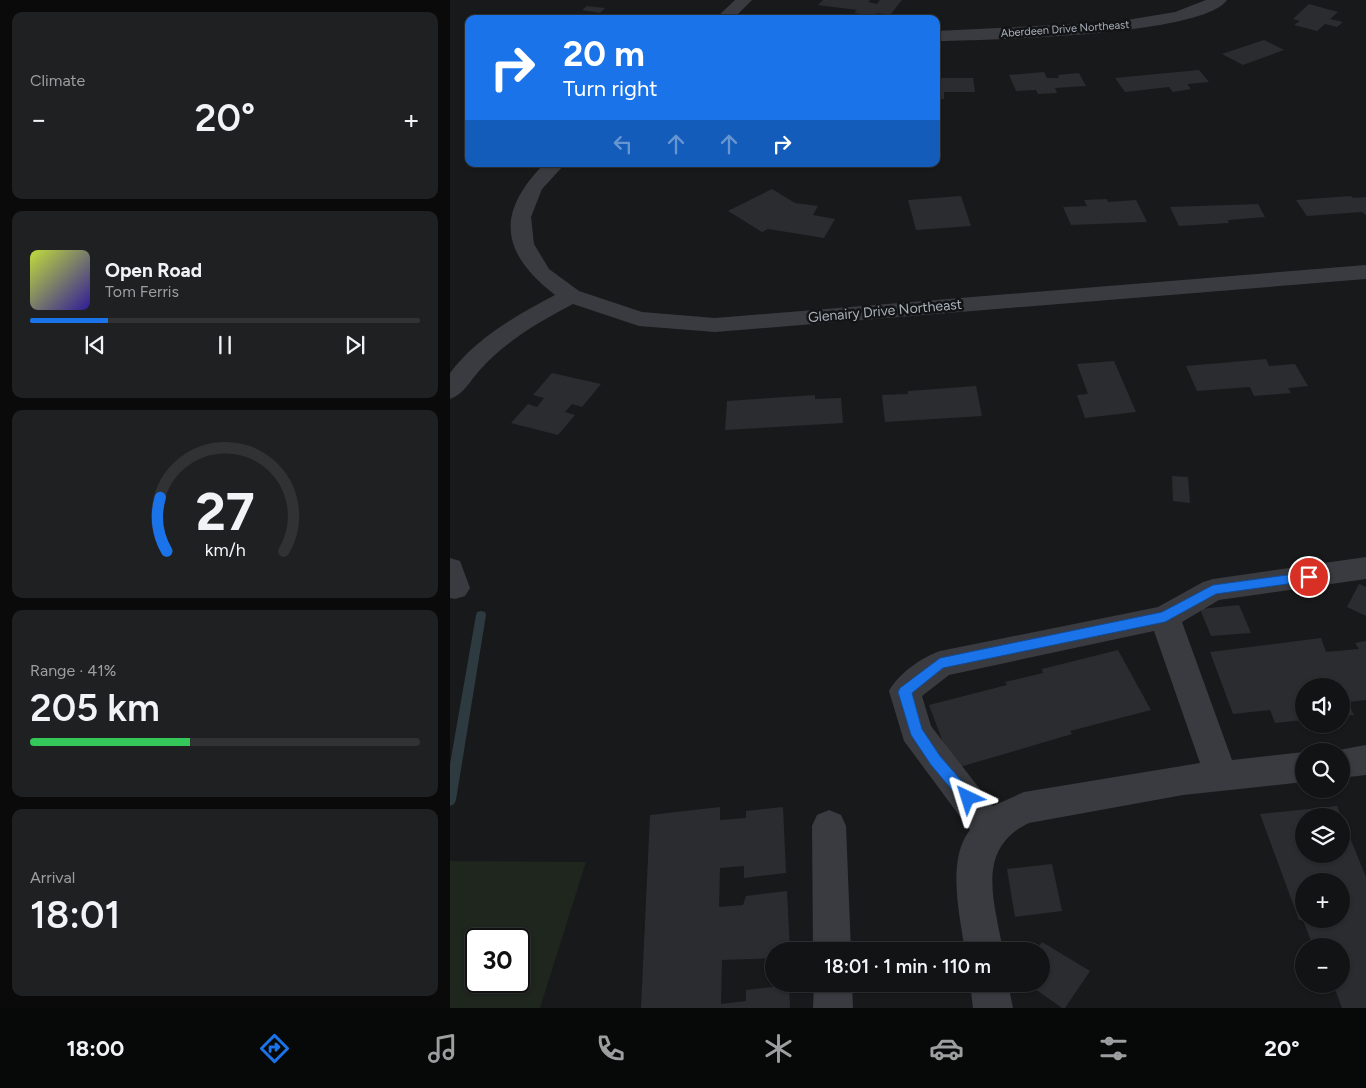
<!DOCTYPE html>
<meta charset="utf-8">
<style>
:root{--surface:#121314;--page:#1f2022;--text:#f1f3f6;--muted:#9c9ea0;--line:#313234;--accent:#1a73e8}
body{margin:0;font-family:Figtree,sans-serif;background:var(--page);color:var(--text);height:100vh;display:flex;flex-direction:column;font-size:19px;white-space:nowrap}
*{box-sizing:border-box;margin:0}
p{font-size:16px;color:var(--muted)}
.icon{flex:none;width:28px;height:28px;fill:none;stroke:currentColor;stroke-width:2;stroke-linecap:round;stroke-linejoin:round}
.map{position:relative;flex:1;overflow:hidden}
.panel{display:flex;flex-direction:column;gap:12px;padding:12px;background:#0a0a0b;width:450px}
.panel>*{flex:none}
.banner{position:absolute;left:15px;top:15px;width:475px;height:152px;border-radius:10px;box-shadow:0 1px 4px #0004,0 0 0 1px var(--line);background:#1a73e8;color:#fff;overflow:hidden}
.buttons{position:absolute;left:845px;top:678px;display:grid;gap:10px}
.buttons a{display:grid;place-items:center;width:55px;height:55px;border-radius:50%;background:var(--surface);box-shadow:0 1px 4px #0004,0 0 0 1px var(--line);font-size:25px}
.speed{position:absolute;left:15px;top:928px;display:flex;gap:10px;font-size:25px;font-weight:700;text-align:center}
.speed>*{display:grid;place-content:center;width:65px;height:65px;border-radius:50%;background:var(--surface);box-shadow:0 1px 4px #0004,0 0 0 1px var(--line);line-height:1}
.speed .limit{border:2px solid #111;border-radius:8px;background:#fff;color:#111}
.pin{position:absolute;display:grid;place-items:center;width:42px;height:42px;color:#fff;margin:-21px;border:2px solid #fff;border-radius:50%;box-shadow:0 1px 5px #0007}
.me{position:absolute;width:55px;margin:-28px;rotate:319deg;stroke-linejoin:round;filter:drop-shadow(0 0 4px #0008)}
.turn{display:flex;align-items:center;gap:18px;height:105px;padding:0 15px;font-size:22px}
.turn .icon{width:65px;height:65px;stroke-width:2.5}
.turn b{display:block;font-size:35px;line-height:42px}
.lanes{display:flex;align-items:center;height:48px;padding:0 15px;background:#0003;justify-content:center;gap:25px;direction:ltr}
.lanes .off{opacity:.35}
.big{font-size:38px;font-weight:600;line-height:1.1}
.panel .widget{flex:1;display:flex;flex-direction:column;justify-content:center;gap:8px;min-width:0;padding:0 18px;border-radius:10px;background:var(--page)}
.panel .dial{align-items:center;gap:0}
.dial svg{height:130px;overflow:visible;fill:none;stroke:var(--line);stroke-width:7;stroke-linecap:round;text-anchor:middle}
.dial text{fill:var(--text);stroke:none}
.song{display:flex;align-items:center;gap:15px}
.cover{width:60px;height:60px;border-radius:8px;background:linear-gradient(135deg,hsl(70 70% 55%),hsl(250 70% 35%))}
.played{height:5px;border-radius:2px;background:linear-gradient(90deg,var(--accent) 20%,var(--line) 20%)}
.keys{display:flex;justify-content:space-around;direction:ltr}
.heat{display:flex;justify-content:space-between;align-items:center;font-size:28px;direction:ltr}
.charge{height:8px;border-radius:4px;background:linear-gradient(90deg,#34c759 41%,var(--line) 0)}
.trip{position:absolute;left:315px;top:942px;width:285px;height:50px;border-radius:25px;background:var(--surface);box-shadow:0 1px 4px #0004,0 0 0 1px var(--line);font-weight:600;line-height:50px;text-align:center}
.tabs{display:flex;height:80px;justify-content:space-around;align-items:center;background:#070808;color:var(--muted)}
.tabs .icon{width:35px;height:35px}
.tabs .active{color:var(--accent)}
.tabs b{font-size:22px;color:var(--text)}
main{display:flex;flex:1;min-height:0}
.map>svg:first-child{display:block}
.green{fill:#1e261e;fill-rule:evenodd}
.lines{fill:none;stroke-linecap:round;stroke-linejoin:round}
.stream{fill:#2d3a40;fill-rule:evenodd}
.building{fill:#2b2c2f;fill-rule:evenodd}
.minor{fill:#393b40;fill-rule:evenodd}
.route{fill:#1a73e8;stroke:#114b97}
.labels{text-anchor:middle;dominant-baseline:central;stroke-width:5;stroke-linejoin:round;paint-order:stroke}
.far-street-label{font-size:11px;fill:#aab2bb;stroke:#131416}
.street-label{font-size:14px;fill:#aab2bb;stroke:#131416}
</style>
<main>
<section class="panel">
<div class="widget"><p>Climate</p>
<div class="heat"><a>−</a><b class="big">20°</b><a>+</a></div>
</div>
<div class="widget">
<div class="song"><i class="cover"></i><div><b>Open Road</b><p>Tom Ferris</p></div></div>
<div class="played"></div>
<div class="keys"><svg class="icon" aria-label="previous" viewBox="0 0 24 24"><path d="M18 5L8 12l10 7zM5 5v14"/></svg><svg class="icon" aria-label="pause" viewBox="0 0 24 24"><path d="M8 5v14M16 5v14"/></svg><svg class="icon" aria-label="next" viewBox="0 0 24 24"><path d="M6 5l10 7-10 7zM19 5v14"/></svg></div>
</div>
<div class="widget dial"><svg viewBox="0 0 100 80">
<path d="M14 69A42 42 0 1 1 86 69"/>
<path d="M14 69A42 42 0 0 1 10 36" stroke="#1a73e8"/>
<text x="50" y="56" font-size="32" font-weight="700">27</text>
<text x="50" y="72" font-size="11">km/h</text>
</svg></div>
<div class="widget"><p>Range · 41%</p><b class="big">205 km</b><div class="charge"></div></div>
<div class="widget"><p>Arrival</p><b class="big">18:01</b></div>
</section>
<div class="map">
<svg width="916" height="1008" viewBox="0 0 916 1008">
<rect width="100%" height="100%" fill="#18191b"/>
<path class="green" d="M0,861L136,862L90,1008H0ZM26,939H69V981H26Z"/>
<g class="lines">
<polygon class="stream" points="31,611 35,612 36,615 6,800 4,804 0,806 0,764 26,615 27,612"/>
</g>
<g class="building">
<polygon points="373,0 420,0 418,2 427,4 430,0 452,0 440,15 427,13 425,16 404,13 407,10 368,5"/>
<polygon points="859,4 888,12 880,19 893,22 887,27 875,24 867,31 844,25 850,21 843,19"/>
<polygon points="137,6 155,8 150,13 132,10"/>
<polygon points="814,40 834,50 793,65 772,54"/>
<polygon points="749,70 759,82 737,84 741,89 723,92 719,87 675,92 665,78"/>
<polygon points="594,72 597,78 609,78 608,75 629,73 636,86 605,88 607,93 588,94 586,90 566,91 559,75"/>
<polygon points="486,78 523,78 525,92 494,92 494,99 486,99"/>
<polygon points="322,189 345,203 368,206 363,215 385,219 374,238 318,229 312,232 278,211"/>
<polygon points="511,196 521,226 466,230 458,200"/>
<polygon points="901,196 903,198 916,197 916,215 912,212 857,216 846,200"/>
<polygon points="657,199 658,202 686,200 697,222 621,225 613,207 637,206 634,200"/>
<polygon points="808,204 815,217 778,220 779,223 729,226 720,207"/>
<polygon points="816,359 819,366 845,364 858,386 838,388 841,393 804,396 800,387 747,391 736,366"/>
<polygon points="664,361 686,412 635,418 627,395 638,394 627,364"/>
<polygon points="102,373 151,384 132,407 122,404 115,412 125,415 108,435 61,423 78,404 87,407 94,398 83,395"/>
<polygon points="526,386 532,416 435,422 432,395 458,394 458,391"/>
<polygon points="365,395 365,399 391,398 393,423 275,430 277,401"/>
<polygon points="722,476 738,477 740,503 723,501"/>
<polygon points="909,584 916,587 916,616 897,607"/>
<polygon points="789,605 801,633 761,636 750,609"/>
<polygon points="871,638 876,652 909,649 905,643 916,641 916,700 898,702 904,715 891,716 891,686 854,686 854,720 825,723 820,710 783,714 760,652"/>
<polygon points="668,650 701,710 620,731 622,734 503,769 479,705 557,685 555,682 593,673 592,669"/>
<path d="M887,806L916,877V1008H892L883,984H891V946H863L853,920H849L810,814ZM854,816H891V854H854ZM854,881H891V919H854Z"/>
<polygon points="270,807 270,820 296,818 296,811 333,807 336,873 294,878 294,866 270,868 269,907 293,905 296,896 337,891 340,951 324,951 324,958 272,960 271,1004 296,1001 296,990 339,985 340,1008 191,1008 200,815"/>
<polygon points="602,864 612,911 565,917 557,869"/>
<polygon points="592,942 640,971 615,1008 612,1008 578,984 591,984 591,951 586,951"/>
</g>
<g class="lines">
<g class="minor">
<polygon points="285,0 302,0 283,19 265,19"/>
<path d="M756,0H777C752,36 535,40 486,41V31L665,22L725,12Z"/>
<path d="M94,164H115L92,189L81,217L84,244L99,269L129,291L192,312L265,318L916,265V279L265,332L189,326L123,304C89,322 54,342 29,371C20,381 13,395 0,399V373C26,338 67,315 105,295C51,253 45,214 94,164Z"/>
<path d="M916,557V579L769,600L732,622L782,760L854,752V782L733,795L579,823C524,849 545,903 553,951H515C510,916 496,860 520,830L454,741L439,691C448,674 472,657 490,651L708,607L753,582L763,579ZM704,631L750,763L574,792L543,806L481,726L472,696L499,675Z"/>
<polygon points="0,558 10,561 20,588 15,596 5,599 0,598"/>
<polygon points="916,745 916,775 891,778 891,751 883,751"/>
<polygon points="379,810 391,815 396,826 401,951 363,951 362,826 367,815"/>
<polygon points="364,984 402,984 403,1008 363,1008"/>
<polygon points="520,984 558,984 563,1008 523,1008"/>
</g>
</g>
<polygon class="route" points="859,572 865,577 859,581 766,594 715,622 493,668 462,693 472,729 490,756 523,794 525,798 523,803 518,805 513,803 481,765 461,735 448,692 450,688 490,658 712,612 763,585"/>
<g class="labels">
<g class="far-street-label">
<text transform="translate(615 29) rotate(-4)">Aberdeen Drive Northeast</text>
</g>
<g class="street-label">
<text transform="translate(435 311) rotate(-5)">Glenairy Drive Northeast</text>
</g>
</g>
</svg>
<div class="buttons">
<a><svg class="icon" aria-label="sound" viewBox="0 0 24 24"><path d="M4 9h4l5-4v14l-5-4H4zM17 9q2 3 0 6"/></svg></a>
<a><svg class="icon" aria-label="search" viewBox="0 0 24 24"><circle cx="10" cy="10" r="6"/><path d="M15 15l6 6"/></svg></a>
<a><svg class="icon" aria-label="layers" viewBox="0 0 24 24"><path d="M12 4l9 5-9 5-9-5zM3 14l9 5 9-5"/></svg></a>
<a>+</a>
<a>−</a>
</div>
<div class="speed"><div class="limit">30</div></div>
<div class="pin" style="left:859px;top:577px;background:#d93025"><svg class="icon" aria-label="arrive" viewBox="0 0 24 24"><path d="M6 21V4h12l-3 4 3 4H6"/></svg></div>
<svg class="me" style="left:518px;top:798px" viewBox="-20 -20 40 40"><path d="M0-17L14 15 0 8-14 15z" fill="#1a73e8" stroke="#fff" stroke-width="4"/></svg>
<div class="trip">18:01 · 1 min · 110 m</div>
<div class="banner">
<div class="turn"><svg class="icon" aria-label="right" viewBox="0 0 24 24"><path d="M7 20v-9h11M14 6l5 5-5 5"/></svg><div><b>20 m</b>Turn right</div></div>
<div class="lanes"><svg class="icon off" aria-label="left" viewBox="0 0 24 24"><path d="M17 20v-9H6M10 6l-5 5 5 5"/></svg><svg class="icon off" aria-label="ahead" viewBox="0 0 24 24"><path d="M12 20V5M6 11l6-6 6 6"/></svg><svg class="icon off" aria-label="ahead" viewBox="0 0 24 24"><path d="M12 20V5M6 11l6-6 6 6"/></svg><svg class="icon" aria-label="right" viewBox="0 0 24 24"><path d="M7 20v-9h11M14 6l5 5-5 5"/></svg></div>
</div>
</div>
</main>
<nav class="tabs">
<b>18:00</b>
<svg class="icon active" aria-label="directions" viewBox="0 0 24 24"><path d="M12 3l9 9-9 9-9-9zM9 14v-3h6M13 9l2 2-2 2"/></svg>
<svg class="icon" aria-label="music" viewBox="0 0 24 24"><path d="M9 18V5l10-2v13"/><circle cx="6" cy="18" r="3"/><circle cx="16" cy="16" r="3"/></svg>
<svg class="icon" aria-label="phone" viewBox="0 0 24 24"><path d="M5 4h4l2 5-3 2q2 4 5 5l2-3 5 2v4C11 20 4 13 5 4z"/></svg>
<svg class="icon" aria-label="climate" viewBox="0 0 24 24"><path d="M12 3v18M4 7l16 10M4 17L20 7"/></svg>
<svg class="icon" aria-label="car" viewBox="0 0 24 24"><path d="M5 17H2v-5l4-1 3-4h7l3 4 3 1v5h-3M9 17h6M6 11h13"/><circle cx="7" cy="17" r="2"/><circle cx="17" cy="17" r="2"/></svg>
<svg class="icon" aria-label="filters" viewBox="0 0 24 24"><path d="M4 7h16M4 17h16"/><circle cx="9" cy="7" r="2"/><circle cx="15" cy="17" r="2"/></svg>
<b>20°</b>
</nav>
